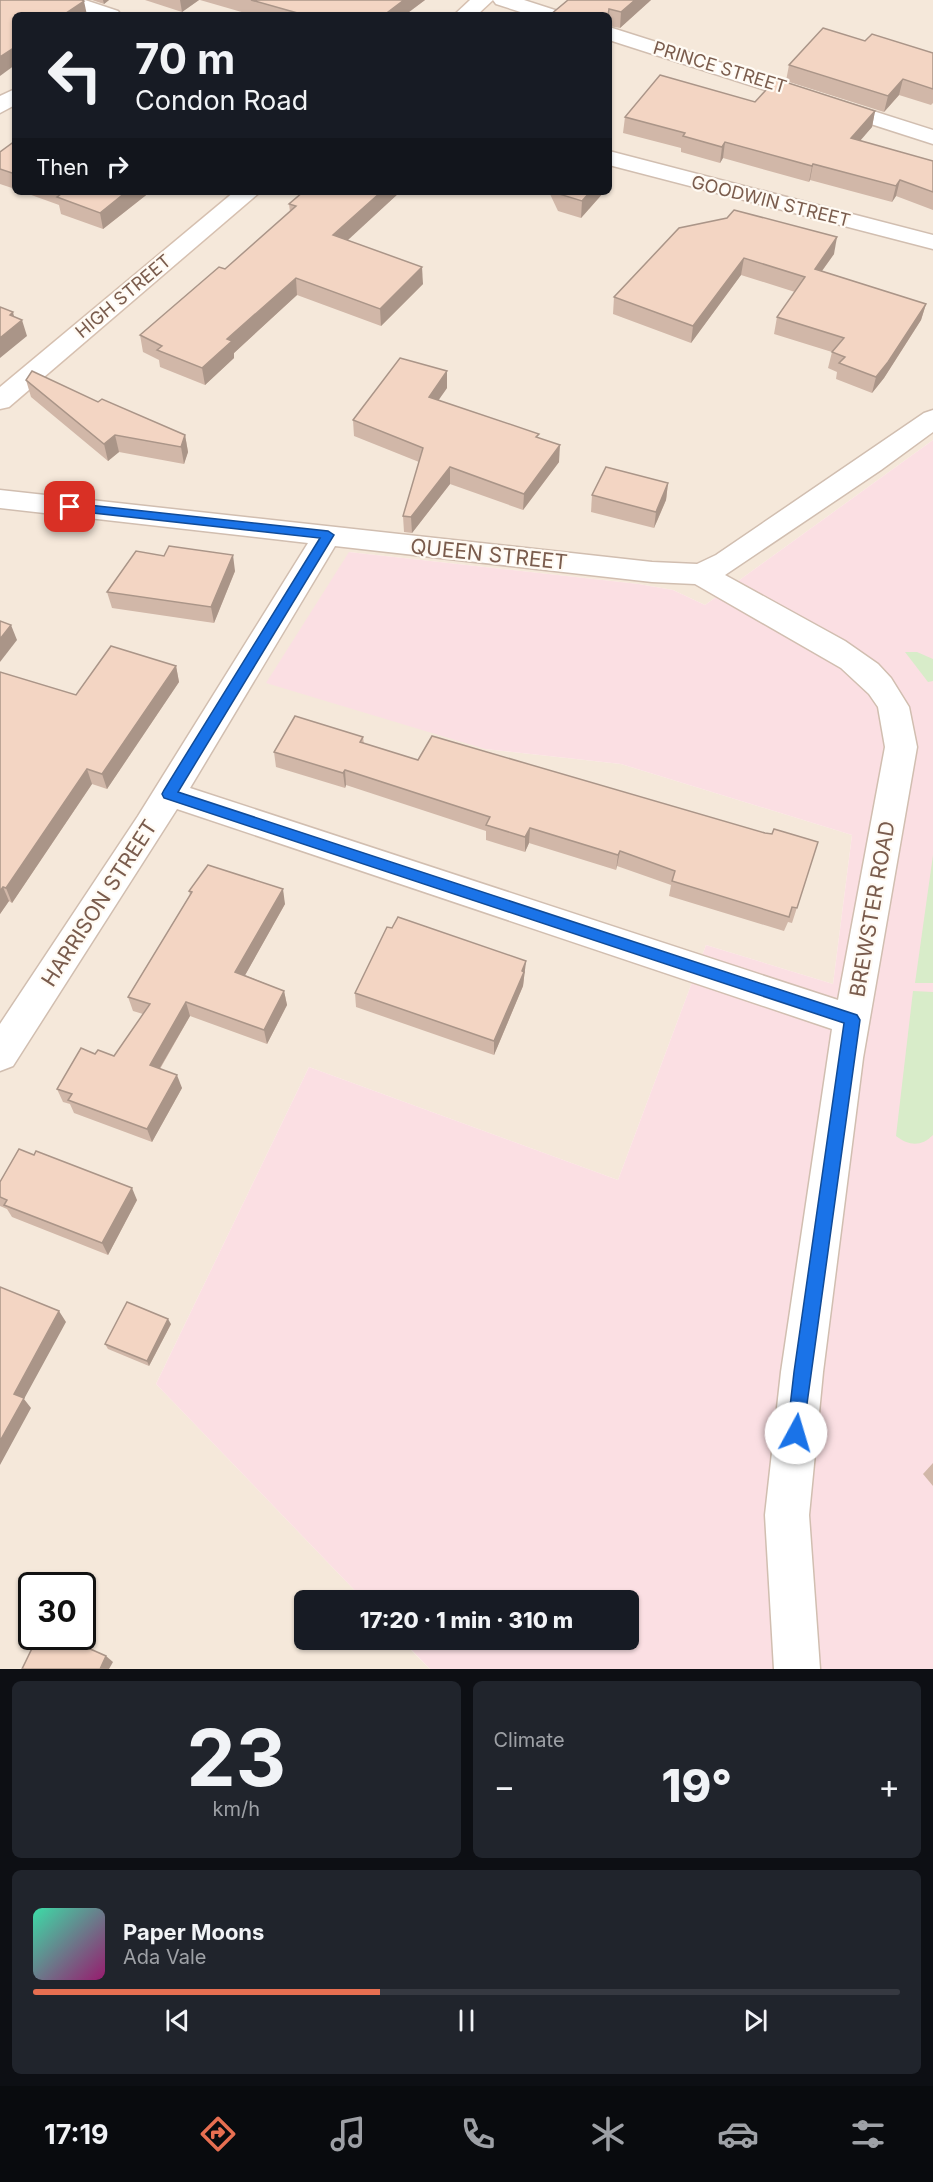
<!DOCTYPE html>
<meta charset="utf-8">
<style>
:root{--surface:#171b24;--page:#20242c;--text:#f1f3f6;--muted:#9ea1a6;--line:#363941;--accent:#e76f51}
body{margin:0;font-family:Inter,sans-serif;background:var(--page);color:var(--text);height:100vh;display:flex;flex-direction:column;font-size:22px;white-space:nowrap}
*{box-sizing:border-box;margin:0}
p{font-size:20px;color:var(--muted)}
.icon{flex:none;width:33px;height:33px;fill:none;stroke:currentColor;stroke-width:2;stroke-linecap:round;stroke-linejoin:round}
.map{position:relative;height:1669px;overflow:hidden}
.sheet{display:flex;flex-direction:column;gap:12px;padding:12px;background:#0d0f14;flex:1}
.sheet>*{flex:none}
.top-card{position:absolute;left:12px;top:12px;width:600px;height:183px;border-radius:9px;box-shadow:0 2px 4px #0004;background:#171b24;color:var(--text);overflow:hidden}
.speed{position:absolute;left:18px;top:1572px;display:flex;gap:12px;font-size:30px;font-weight:700;text-align:center}
.speed>*{display:grid;place-content:center;width:78px;height:78px;border-radius:50%;background:var(--surface);box-shadow:0 2px 4px #0004;line-height:1}
.speed .limit{border:3px solid #111;border-radius:9px;background:#fff;color:#111}
.pin{position:absolute;display:grid;place-items:center;width:51px;height:51px;color:#fff;margin:-26px;border-radius:12px;box-shadow:0 3px 9px #0006}
.me{position:absolute;width:66px;margin:-33px;rotate:6deg;stroke-linejoin:round;filter:drop-shadow(0 0 4px #0008)}
.turn{display:flex;align-items:center;gap:21px;height:126px;padding:0 24px;font-size:27px}
.turn .icon{width:78px;height:78px;stroke-width:2.5}
.turn b{display:block;font-size:42px;line-height:51px}
.then{display:flex;align-items:center;height:57px;padding:0 24px;background:#0003;gap:12px;font-size:22px}
.big{font-size:45px;font-weight:800;line-height:1.1}
.sheet .widget{flex:1;display:flex;flex-direction:column;justify-content:center;gap:9px;min-width:0;padding:0 21px;border-radius:9px;background:var(--page)}
.sheet .dial{align-items:center;gap:0}
.dial b{font-size:78px;line-height:1}
.song{display:flex;align-items:center;gap:18px}
.cover{width:72px;height:72px;border-radius:9px;background:linear-gradient(135deg,hsl(160 70% 55%),hsl(320 70% 35%))}
.played{height:6px;border-radius:3px;background:linear-gradient(90deg,var(--accent) 40%,var(--line) 40%)}
.keys{display:flex;justify-content:space-around;direction:ltr}
.heat{display:flex;justify-content:space-between;align-items:center;font-size:33px;direction:ltr}
.sheet .tiles{flex:1;display:grid;gap:12px;grid-template-columns:1fr 1fr}
.widget:last-child{grid-column:span 2}
.trip{position:absolute;left:294px;top:1590px;width:345px;height:60px;border-radius:9px;background:var(--surface);box-shadow:0 2px 4px #0004;font-weight:800;line-height:60px;text-align:center}
.tab-bar{display:flex;height:96px;justify-content:space-around;align-items:center;background:#090b0e;color:var(--muted)}
.tab-bar .icon{width:42px;height:42px}
.tab-bar .current{color:var(--accent)}
.tab-bar b{font-size:27px;color:var(--text)}
.map>svg:first-child{display:block}
.residential{fill:#f5e8da;fill-rule:evenodd}
.medical{fill:#fbdfe3}
.green{fill:#d8ecc9}
.lines{fill:none;stroke-linecap:round;stroke-linejoin:round}
.street-casing{stroke:#d1beb0;stroke-width:3}
.secondary-casing{stroke:#d6c0b0;stroke-width:3}
.street{fill:#fff;fill-rule:evenodd}
.secondary{fill:#fff;fill-rule:evenodd}
.wall{fill:#d1b7a8}
.shaded-wall{fill:#aa9588}
.building{fill:#f3d5c3;stroke:#aa9588;stroke-width:1.5}
.route{fill:#1a73e8;stroke:#114b97;stroke-width:1.5}
.labels{text-anchor:middle;dominant-baseline:central;stroke-width:4.5;stroke-linejoin:round;paint-order:stroke}
.far-street-label{font-size:18px;fill:#7a5c4d;stroke:#fffaf3}
.street-label{font-size:21px;fill:#7a5c4d;stroke:#fffaf3}
</style>
<div class="map">
<svg width="933" height="1669" viewBox="0 0 933 1669">
<rect width="100%" height="100%" fill="#fdf6ec"/>
<path class="residential" d="M0,0H933V440L705,605L673,590L639,584L349,552L485,749L621,764L852,835L833,984L706,945L618,1180L309,1067L156,1384L364,1600H304V1640H401L430,1669H0ZM15,15H609V192H15ZM32,1586H82V1636H32Z"/>
<polygon class="medical" points="933,440 933,1669 430,1669 402,1640 628,1640 628,1600 364,1600 156,1384 309,1067 618,1180 706,945 833,984 852,835 621,764 485,749 266,683 349,552 639,584 673,590 705,605"/>
<g class="green">
<polygon points="905,652 917,652 933,659 933,681 928,682"/>
<polygon points="933,855 933,983 915,983"/>
<path d="M913,991L933,992V1135C921,1147 909,1146 896,1136Z"/>
</g>
<g class="lines">
<defs>
<g id="street">
<polygon points="55,0 85,0 118,11 121,15 91,15 58,4"/>
<polygon points="493,0 524,0 558,11 561,15 530,15 496,4"/>
<polygon points="609,27 933,130 933,144 609,40"/>
<polygon points="15,89 15,105 0,113 0,96"/>
<polygon points="609,151 933,235 933,249 609,165"/>
<path d="M933,410V432L881,470L725,575L845,641L878,664L891,678L909,707L917,747L863,1058L823,1372L809,1515L820,1669H774L765,1515L781,1372L832,1029L177,809L13,1066L0,1071V1024L138,816L308,543L0,508V490L652,562L697,564L716,555L924,413ZM335,546L652,582L695,584L841,668L869,694L878,707L885,747L838,1000L190,788Z"/>
</g>
<g id="secondary">
<polygon points="470,0 493,0 477,15 454,15"/>
<polygon points="234,192 260,192 9,407 0,409 0,387"/>
</g>
</defs>
<use href="#street" class="street-casing"/>
<use href="#secondary" class="secondary-casing"/>
<use href="#street" class="street"/>
<use href="#secondary" class="secondary"/>
</g>
<g class="wall">
<polygon points="92,0 109,0 104,4"/>
<polygon points="145,0 199,0 182,12"/>
<polygon points="200,0 425,0 405,15 252,15"/>
<polygon points="568,0 651,0 620,28 609,26 609,15 550,15"/>
<polygon points="865,41 933,53 933,103 931,105 899,95 884,112 786,81 789,65"/>
<polygon points="755,102 875,111 872,127 859,141 933,161 933,210 896,196 892,202 810,180 809,182 723,158 720,163 681,152 681,148 623,133 625,117"/>
<polygon points="15,141 15,189 0,184 0,152"/>
<polygon points="23,192 150,192 103,229 61,214 59,205"/>
<polygon points="400,192 347,240 423,284 381,326 297,295 234,353 234,358 205,385 160,367 159,360 143,352 140,335 225,269 290,212 289,204"/>
<polygon points="549,192 604,192 581,218 558,211"/>
<polygon points="679,228 834,254 822,271 926,304 921,320 884,378 872,393 836,379 837,372 828,368 832,352 774,334 777,317 795,292 741,275 691,343 613,314 614,297"/>
<polygon points="26,380 98,402 185,435 188,452 184,464 119,452 108,461 31,397"/>
<polygon points="447,388 438,400 538,438 559,462 523,510 450,484 412,533 404,532 403,516 419,462 354,436 353,420"/>
<polygon points="668,483 666,500 654,528 591,512 592,495"/>
<polygon points="235,571 214,623 112,608 107,592"/>
<polygon points="176,666 179,682 107,789 92,784 12,903 9,901 0,914 0,672 76,695"/>
<polygon points="363,737 364,744 418,760 765,833 818,842 792,923 788,922 784,931 669,896 671,885 617,866 616,870 529,843 525,852 486,840 486,831 346,785 345,788 276,767 274,752"/>
<polygon points="189,891 285,904 245,975 284,991 287,1005 267,1044 190,1016 160,1069 182,1088 152,1142 74,1113 70,1104 63,1102 57,1089 114,1056 143,1014 133,1011 128,997 190,895"/>
<polygon points="526,961 523,986 494,1055 356,1007 355,993"/>
<polygon points="0,1182 137,1200 108,1255 12,1217 7,1209 0,1206"/>
<polygon points="171,1324 149,1366 108,1349 105,1344"/>
<polygon points="933,1463 933,1486 923,1474"/>
</g>
<g class="shaded-wall">
<polygon points="103,0 109,0 104,4"/>
<polygon points="180,0 199,0 182,12"/>
<polygon points="404,0 425,0 405,15 384,15"/>
<polygon points="635,0 651,0 620,28 621,12"/>
<polygon points="84,1 87,15 63,15"/>
<polygon points="15,47 15,65 0,76 0,57"/>
<polygon points="903,79 899,95 884,112 888,96"/>
<polygon points="875,111 872,127 848,155 851,138"/>
<polygon points="725,142 723,158 720,163 722,147"/>
<polygon points="813,164 810,180 809,182 812,166"/>
<polygon points="900,180 896,196 892,202 896,186"/>
<polygon points="126,192 150,192 103,229 100,213"/>
<polygon points="381,192 400,192 335,252 333,235"/>
<polygon points="590,192 604,192 581,218 582,201"/>
<polygon points="837,237 834,254 811,286 815,269"/>
<polygon points="744,258 741,275 691,343 693,326"/>
<polygon points="422,267 423,284 381,326 380,309"/>
<polygon points="296,278 297,295 234,353 234,358 205,385 202,368 227,339"/>
<polygon points="926,304 921,320 884,378 872,393 876,377"/>
<polygon points="13,312 16,325 22,320 27,336 0,358 0,338 10,315"/>
<polygon points="447,371 447,388 429,414 429,397"/>
<polygon points="115,435 119,452 108,461 104,444"/>
<polygon points="185,435 188,452 184,464 181,447"/>
<polygon points="560,445 559,462 523,510 524,494"/>
<polygon points="450,467 450,484 412,533 411,517"/>
<polygon points="668,483 666,500 654,528 656,512"/>
<polygon points="233,555 235,571 214,623 211,607"/>
<polygon points="11,625 17,640 0,662 0,639"/>
<polygon points="176,666 179,682 107,789 102,774"/>
<polygon points="87,769 92,784 12,903 6,888"/>
<polygon points="345,770 346,785 345,788 343,773"/>
<polygon points="530,828 529,843 525,852 525,837"/>
<polygon points="620,851 617,866 616,870 618,855"/>
<polygon points="3,887 9,901 0,914 0,891"/>
<polygon points="283,889 285,904 239,986 235,972"/>
<polygon points="526,961 523,986 494,1055 494,1041"/>
<polygon points="284,991 287,1005 267,1044 264,1030"/>
<polygon points="186,1002 190,1016 154,1078 150,1065"/>
<polygon points="177,1075 182,1088 152,1142 147,1129"/>
<polygon points="132,1188 137,1200 108,1255 102,1243"/>
<polygon points="59,1311 66,1322 24,1399 31,1408 0,1465 0,1441 14,1394"/>
<polygon points="168,1319 171,1324 149,1366 147,1361"/>
<polygon points="106,1656 113,1662 109,1669 100,1669"/>
</g>
<g class="building">
<polygon points="0,0 82,0 84,1 63,15 15,15 15,47 0,57"/>
<polygon points="251,0 404,0 384,15 299,15 301,14"/>
<polygon points="568,0 635,0 621,12 609,9 608,15 550,15"/>
<polygon points="823,28 865,41 872,34 933,53 933,89 903,79 888,96 789,65"/>
<polygon points="660,75 755,102 776,79 875,111 851,138 933,161 933,192 900,180 896,186 813,164 812,166 725,142 722,147 683,136 685,133 625,117"/>
<polygon points="15,141 15,174 0,169 0,152"/>
<polygon points="64,192 126,192 100,213 57,197"/>
<polygon points="303,192 381,192 333,235 422,267 380,309 296,278 227,339 232,341 202,368 157,350 162,346 140,335 219,267 225,269 296,206 289,204"/>
<polygon points="558,192 590,192 582,201 559,194"/>
<polygon points="734,210 837,237 815,269 926,304 888,362 876,377 839,363 845,357 832,352 844,338 777,317 805,277 744,258 693,326 614,297 679,228 727,218"/>
<polygon points="0,307 13,312 10,315 22,320 0,338"/>
<polygon points="400,358 447,371 429,397 539,434 536,437 560,445 524,494 450,467 411,517 403,516 423,448 353,420"/>
<polygon points="32,371 98,402 102,399 185,435 181,447 115,435 104,444 26,380"/>
<polygon points="606,467 668,483 656,512 592,495"/>
<polygon points="169,546 233,555 211,607 107,592 136,551 164,556"/>
<polygon points="0,621 11,625 0,639"/>
<polygon points="111,646 176,666 102,774 87,769 6,888 3,887 0,891 0,672 76,695"/>
<polygon points="295,716 363,737 360,742 418,760 432,736 765,833 772,834 774,829 818,842 797,908 792,907 789,917 672,881 675,871 620,851 618,855 530,828 525,837 486,825 490,817 345,770 343,773 274,752"/>
<polygon points="208,865 283,889 235,972 284,991 264,1030 186,1002 150,1065 177,1075 147,1129 68,1100 72,1094 57,1089 81,1048 95,1054 98,1050 114,1056 150,1004 128,997 192,892 189,891"/>
<polygon points="398,917 526,961 522,971 524,972 494,1041 355,993 387,927 392,928"/>
<polygon points="19,1149 34,1155 36,1151 132,1188 102,1243 4,1205 7,1200 0,1197 0,1182"/>
<polygon points="0,1287 59,1311 14,1394 24,1398 0,1441"/>
<polygon points="127,1302 168,1319 147,1361 105,1344"/>
<polygon points="38,1636 61,1636 106,1656 100,1669 22,1669"/>
</g>
<polygon class="route" points="70,503 328,531 334,535 178,792 857,1015 860,1020 802,1440 796,1442 790,1440 787,1433 794,1372 844,1023 164,798 162,794 164,790 320,538 66,510 66,504"/>
<g class="labels">
<g class="far-street-label">
<text transform="translate(720 67) rotate(17)">PRINCE STREET</text>
<text transform="translate(771 201) rotate(14)">GOODWIN STREET</text>
<text transform="translate(123 296) rotate(-40)">HIGH STREET</text>
</g>
<g class="street-label">
<text transform="translate(489 554) rotate(6)">QUEEN STREET</text>
<text transform="translate(99 903) rotate(-57)">HARRISON STREET</text>
<text transform="translate(872 909) rotate(-80)">BREWSTER ROAD</text>
</g>
</g>
</svg>
<div class="speed"><div class="limit">30</div></div>
<div class="pin" style="left:70px;top:507px;background:#d93025"><svg class="icon" aria-label="arrive" viewBox="0 0 24 24"><path d="M6 21V4h12l-3 4 3 4H6"/></svg></div>
<svg class="me" style="left:796px;top:1433px" viewBox="-20 -20 40 40"><circle r="19" fill="#fff"/><path d="M0-13L10 11 0 6-10 11z" fill="#1a73e8"/></svg>
<div class="trip">17:20 · 1 min · 310 m</div>
<div class="top-card">
<div class="turn"><svg class="icon" aria-label="left" viewBox="0 0 24 24"><path d="M17 20v-9H6M10 6l-5 5 5 5"/></svg><div><b>70 m</b>Condon Road</div></div>
<div class="then">Then<svg class="icon" aria-label="right" viewBox="0 0 24 24"><path d="M7 20v-9h11M14 6l5 5-5 5"/></svg></div>
</div>
</div>
<section class="sheet">
<div class="tiles">
<div class="widget dial"><b>23</b><p>km/h</p></div>
<div class="widget"><p>Climate</p>
<div class="heat"><a>−</a><b class="big">19°</b><a>+</a></div>
</div>
<div class="widget">
<div class="song"><i class="cover"></i><div><b>Paper Moons</b><p>Ada Vale</p></div></div>
<div class="played"></div>
<div class="keys"><svg class="icon" aria-label="previous" viewBox="0 0 24 24"><path d="M18 5L8 12l10 7zM5 5v14"/></svg><svg class="icon" aria-label="pause" viewBox="0 0 24 24"><path d="M8 5v14M16 5v14"/></svg><svg class="icon" aria-label="next" viewBox="0 0 24 24"><path d="M6 5l10 7-10 7zM19 5v14"/></svg></div>
</div>
</div>
</section>
<nav class="tab-bar">
<b>17:19</b>
<svg class="icon current" aria-label="directions" viewBox="0 0 24 24"><path d="M12 3l9 9-9 9-9-9zM9 14v-3h6M13 9l2 2-2 2"/></svg>
<svg class="icon" aria-label="music" viewBox="0 0 24 24"><path d="M9 18V5l10-2v13"/><circle cx="6" cy="18" r="3"/><circle cx="16" cy="16" r="3"/></svg>
<svg class="icon" aria-label="phone" viewBox="0 0 24 24"><path d="M5 4h4l2 5-3 2q2 4 5 5l2-3 5 2v4C11 20 4 13 5 4z"/></svg>
<svg class="icon" aria-label="climate" viewBox="0 0 24 24"><path d="M12 3v18M4 7l16 10M4 17L20 7"/></svg>
<svg class="icon" aria-label="car" viewBox="0 0 24 24"><path d="M5 17H2v-5l4-1 3-4h7l3 4 3 1v5h-3M9 17h6M6 11h13"/><circle cx="7" cy="17" r="2"/><circle cx="17" cy="17" r="2"/></svg>
<svg class="icon" aria-label="filters" viewBox="0 0 24 24"><path d="M4 7h16M4 17h16"/><circle cx="9" cy="7" r="2"/><circle cx="15" cy="17" r="2"/></svg>
</nav>
